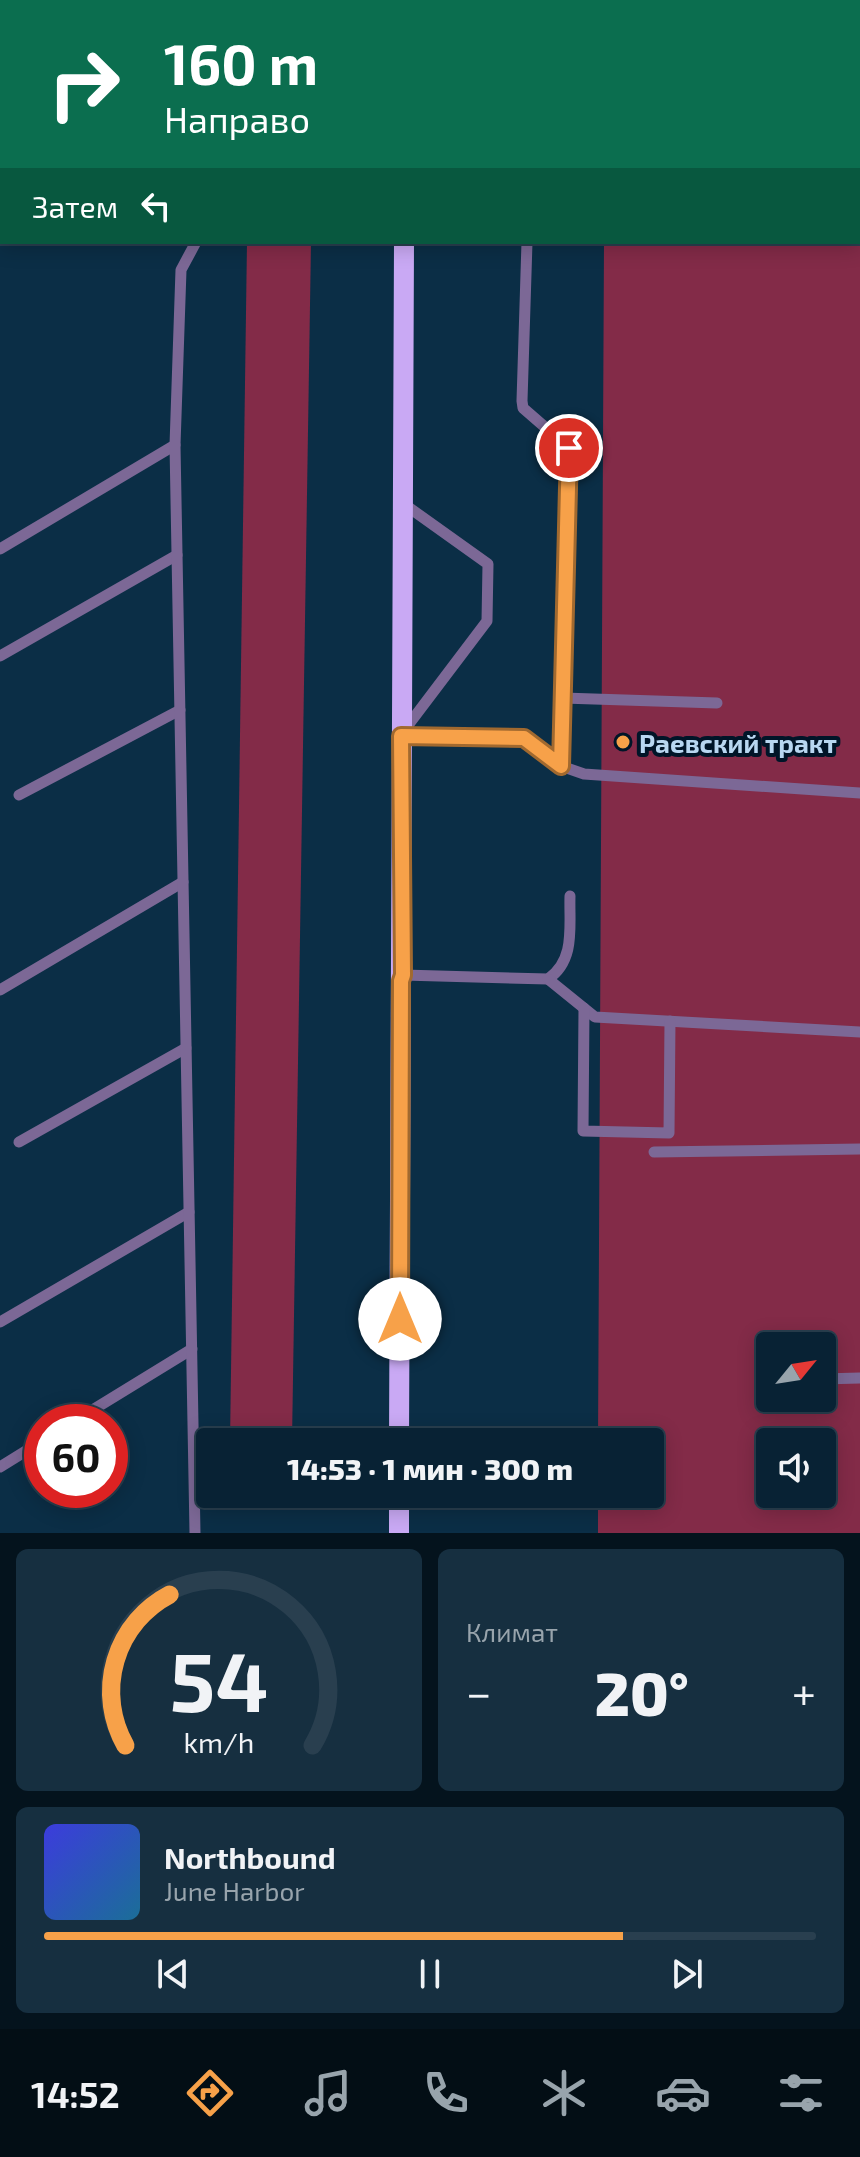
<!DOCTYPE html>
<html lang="ru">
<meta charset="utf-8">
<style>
:root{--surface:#082234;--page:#162f40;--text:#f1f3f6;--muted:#98a4ac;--line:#293f4f;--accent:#f7a149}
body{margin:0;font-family:"Exo 2",sans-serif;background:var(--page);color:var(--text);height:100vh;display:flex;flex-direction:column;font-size:30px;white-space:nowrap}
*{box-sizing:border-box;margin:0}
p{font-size:26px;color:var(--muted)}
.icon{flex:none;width:44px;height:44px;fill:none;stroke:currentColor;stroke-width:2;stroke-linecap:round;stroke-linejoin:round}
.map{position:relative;height:1533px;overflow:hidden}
.sheet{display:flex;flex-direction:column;gap:16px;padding:16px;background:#04131d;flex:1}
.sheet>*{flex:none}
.banner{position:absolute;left:0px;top:0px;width:860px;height:244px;box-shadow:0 4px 20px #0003,0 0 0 2px var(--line);background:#0b6e4f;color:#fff;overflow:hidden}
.needle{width:52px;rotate:60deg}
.tools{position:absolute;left:756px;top:1332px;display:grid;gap:16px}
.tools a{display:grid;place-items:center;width:80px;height:80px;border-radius:8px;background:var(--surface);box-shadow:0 4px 20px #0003,0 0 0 2px var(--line);font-size:40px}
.speed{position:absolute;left:24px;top:1404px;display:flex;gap:16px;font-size:40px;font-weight:700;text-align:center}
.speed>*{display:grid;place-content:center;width:104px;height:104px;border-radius:50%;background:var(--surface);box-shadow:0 4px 20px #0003,0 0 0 2px var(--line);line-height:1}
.speed .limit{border:12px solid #d22;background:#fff;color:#111}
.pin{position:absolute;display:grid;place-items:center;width:68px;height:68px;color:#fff;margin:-34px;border:4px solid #fff;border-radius:50%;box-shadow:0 2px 8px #0007}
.me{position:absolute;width:88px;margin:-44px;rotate:0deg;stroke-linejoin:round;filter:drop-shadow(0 0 6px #0008)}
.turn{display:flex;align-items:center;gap:28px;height:168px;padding:0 32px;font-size:36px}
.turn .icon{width:104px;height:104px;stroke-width:2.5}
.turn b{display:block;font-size:56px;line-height:68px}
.then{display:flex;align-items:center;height:76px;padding:0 32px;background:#0003;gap:16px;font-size:30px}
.big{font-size:60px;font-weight:800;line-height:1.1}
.sheet .widget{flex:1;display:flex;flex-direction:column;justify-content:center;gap:12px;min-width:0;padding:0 28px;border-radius:12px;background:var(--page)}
.sheet .dial{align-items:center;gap:0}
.dial svg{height:208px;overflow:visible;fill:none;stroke:var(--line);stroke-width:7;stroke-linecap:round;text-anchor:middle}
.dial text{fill:var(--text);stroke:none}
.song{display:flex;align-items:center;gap:24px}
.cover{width:96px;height:96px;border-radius:12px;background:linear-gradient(135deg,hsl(240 70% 55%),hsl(200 70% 35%))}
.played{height:8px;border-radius:4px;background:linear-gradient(90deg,var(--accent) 75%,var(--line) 75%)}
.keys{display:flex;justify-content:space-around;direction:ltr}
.heat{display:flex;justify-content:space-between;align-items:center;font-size:44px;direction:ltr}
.sheet .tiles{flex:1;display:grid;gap:16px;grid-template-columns:1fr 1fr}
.widget:last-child{grid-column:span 2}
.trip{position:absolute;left:196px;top:1428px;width:468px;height:80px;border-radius:8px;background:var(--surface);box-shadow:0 4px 20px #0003,0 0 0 2px var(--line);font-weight:800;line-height:80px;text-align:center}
.menu{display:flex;height:128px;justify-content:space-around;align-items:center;background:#030e15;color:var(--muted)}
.menu .icon{width:56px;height:56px}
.menu .active{color:var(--accent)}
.menu b{font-size:36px;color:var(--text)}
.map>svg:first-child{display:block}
.green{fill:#832b48;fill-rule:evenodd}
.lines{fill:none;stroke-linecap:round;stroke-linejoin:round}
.lane{stroke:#7c6896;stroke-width:11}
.street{stroke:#7c6896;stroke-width:16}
.secondary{stroke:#aa8ad3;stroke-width:16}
.primary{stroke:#c9a9f4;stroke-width:20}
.route-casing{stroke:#a1692f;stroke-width:20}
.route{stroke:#f7a149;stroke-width:14}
.poi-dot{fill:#f7a149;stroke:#001528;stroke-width:3}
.labels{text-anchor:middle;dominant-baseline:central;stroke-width:8;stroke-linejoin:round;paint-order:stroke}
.poi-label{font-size:26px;font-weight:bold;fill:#b8d7f1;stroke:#001528;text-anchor:start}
</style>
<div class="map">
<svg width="860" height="1533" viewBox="0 0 860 1533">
<rect width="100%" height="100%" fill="#0b2e46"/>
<g class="green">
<path d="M605,0H860V1533H598V1494H650V1442H598L604,242H858V2H605ZM770,1346H822V1398H770ZM770,1442H822V1494H770Z"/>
<polygon points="247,242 311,242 292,1442 230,1442"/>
</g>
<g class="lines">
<g class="lane">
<polyline points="71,0 73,2"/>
<polyline points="140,0 143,2"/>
<polyline points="858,166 860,166"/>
<polyline points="527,242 522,401 523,408 569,448 561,766"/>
<polyline points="0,549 175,445"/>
<polyline points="0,656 177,555"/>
<polyline points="563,698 717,703"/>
<polyline points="403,732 487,621 488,564 404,504"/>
<polyline points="401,736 524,738 561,766 584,774 860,793"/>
<polyline points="19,795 180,710"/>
<path d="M403,975L548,979C576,960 569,926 570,896"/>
<polyline points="548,979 595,1017 860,1032"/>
<polyline points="0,990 183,882"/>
<polyline points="584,1008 583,1131 669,1133 670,1021"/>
<polyline points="19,1142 186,1048"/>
<polyline points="654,1152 860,1149"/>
<polyline points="0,1322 189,1212"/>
<polyline points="822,1379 860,1378"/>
<polyline points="766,1382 770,1382"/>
<polyline points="73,1422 192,1349"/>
<polyline points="0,1467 42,1441"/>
<polyline points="195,1533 175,445 181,270 196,242"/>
</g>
<g class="street">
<polyline points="82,2 84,0"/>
<polyline points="0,89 2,87"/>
</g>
<polyline class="secondary" points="332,0 336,2"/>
<g class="primary">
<polyline points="404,2 404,0"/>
<polyline points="399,1442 404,242"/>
<polyline points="399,1533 399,1494"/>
</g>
</g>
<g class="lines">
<defs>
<polyline id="route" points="400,1319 401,981 403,975 401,736 524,738 561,766 569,448"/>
</defs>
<use href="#route" class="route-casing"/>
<use href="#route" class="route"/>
</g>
<circle class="poi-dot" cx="623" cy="742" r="8"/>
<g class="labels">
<g class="poi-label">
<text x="639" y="742">Раевский тракт</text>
</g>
</g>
</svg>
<div class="tools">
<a><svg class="needle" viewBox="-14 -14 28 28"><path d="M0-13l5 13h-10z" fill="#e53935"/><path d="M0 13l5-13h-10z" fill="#98a4ac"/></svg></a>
<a><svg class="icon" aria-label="sound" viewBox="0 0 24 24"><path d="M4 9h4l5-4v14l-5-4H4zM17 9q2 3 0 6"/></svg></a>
</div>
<div class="speed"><div class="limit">60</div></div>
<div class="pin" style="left:569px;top:448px;background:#d93025"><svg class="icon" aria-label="arrive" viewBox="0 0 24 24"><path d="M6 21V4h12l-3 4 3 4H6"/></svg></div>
<svg class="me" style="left:400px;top:1319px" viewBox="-20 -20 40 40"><circle r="19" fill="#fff"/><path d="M0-13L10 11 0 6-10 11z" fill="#f7a149"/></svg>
<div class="trip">14:53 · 1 мин · 300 m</div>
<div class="banner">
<div class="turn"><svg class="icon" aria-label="right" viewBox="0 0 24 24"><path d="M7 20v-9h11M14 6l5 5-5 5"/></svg><div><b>160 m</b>Направо</div></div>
<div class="then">Затем<svg class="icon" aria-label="left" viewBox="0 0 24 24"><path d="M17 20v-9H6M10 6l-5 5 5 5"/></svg></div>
</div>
</div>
<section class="sheet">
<div class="tiles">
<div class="widget dial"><svg viewBox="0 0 100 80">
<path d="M14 69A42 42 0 1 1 86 69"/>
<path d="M14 69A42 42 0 0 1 31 11" stroke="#f7a149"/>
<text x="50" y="56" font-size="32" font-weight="700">54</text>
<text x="50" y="72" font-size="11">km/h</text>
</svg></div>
<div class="widget"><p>Климат</p>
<div class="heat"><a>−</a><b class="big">20°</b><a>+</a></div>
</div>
<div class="widget">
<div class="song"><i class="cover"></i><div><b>Northbound</b><p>June Harbor</p></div></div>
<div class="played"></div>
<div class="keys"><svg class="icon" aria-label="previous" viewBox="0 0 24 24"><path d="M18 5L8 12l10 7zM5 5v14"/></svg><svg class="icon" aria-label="pause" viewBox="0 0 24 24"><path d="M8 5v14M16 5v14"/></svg><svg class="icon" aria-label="next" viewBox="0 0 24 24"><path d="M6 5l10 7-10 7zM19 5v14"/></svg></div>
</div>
</div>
</section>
<nav class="menu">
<b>14:52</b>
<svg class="icon active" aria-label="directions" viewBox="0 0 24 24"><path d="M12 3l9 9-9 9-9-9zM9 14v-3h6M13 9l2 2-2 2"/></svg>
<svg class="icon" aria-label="music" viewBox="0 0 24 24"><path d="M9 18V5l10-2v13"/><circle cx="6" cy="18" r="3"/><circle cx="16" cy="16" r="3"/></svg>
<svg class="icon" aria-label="phone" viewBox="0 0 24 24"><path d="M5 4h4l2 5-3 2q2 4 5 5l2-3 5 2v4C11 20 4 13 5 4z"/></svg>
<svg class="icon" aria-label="climate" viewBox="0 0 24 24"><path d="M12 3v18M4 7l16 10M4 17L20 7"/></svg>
<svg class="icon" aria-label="car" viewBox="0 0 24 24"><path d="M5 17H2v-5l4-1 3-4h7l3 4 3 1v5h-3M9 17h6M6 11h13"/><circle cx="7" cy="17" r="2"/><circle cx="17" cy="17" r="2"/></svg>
<svg class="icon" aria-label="filters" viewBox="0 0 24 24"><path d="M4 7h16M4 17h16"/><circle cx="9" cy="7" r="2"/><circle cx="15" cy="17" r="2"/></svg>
</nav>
